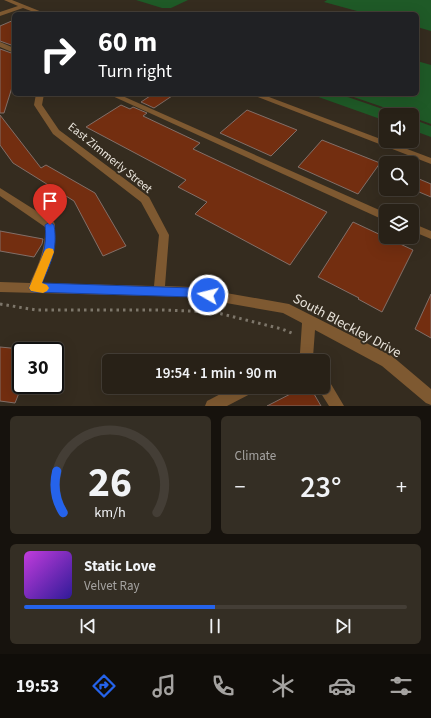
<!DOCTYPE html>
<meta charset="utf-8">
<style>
:root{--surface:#282117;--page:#342e24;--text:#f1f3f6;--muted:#a5a3a1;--line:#443e36;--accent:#2563eb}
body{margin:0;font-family:"Source Sans 3",sans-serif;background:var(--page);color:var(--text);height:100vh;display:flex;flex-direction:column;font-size:15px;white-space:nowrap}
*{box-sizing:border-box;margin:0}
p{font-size:13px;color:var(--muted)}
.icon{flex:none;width:22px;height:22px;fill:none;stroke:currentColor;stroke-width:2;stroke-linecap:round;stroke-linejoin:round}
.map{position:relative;height:406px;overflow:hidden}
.sheet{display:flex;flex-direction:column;gap:10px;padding:10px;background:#16120d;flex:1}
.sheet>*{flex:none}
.top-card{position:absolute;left:12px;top:12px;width:407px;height:84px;border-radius:6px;box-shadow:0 4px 16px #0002,0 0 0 1px var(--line);background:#202124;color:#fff;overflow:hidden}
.buttons{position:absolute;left:379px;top:108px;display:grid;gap:8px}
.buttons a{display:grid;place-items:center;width:40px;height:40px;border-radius:6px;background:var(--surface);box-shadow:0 4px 16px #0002,0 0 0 1px var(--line);font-size:20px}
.speed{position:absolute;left:12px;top:342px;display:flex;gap:8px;font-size:20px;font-weight:700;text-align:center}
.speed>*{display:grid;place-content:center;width:52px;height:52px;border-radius:50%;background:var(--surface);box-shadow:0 4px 16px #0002,0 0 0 1px var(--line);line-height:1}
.speed .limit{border:2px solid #111;border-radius:6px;background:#fff;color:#111}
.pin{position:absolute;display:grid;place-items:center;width:34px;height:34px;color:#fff;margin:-41px -17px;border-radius:50% 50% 50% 0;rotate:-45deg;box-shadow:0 0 4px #0007}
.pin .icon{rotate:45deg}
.me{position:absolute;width:44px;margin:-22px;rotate:278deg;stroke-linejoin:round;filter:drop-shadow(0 0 3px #0008)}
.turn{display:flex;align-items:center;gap:14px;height:84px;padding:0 20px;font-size:18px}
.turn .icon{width:52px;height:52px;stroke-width:2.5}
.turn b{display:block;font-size:28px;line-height:34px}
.big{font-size:30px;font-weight:600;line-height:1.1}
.sheet .tile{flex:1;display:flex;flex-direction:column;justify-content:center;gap:6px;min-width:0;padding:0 14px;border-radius:6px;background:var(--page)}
.sheet .dial{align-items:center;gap:0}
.dial svg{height:104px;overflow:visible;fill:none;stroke:var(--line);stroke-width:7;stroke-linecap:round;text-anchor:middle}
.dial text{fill:var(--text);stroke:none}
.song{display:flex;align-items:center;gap:12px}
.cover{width:48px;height:48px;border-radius:6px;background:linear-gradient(135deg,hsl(290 70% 55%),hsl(250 70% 35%))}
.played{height:4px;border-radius:2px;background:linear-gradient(90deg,var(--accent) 50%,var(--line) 50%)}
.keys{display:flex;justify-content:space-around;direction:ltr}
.heat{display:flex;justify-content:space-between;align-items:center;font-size:22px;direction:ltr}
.sheet .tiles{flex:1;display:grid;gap:10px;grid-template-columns:1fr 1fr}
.tile:last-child{grid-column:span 2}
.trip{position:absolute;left:102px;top:354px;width:228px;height:40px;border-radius:6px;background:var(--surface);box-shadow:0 4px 16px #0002,0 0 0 1px var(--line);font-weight:600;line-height:40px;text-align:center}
.tab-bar{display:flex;height:64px;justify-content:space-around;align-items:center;background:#100d09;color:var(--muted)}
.tab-bar .icon{width:28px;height:28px}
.tab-bar .selected{color:var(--accent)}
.tab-bar b{font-size:18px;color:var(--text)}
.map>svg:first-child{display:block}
.green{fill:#1f5a27}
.building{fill:#732e10;stroke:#826f68}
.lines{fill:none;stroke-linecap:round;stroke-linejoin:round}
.path{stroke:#7d766a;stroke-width:3;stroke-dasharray:2.5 4;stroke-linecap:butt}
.minor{fill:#7e5931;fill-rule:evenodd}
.route{fill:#2563eb;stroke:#184099}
.slow{fill:#f59e0b}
.labels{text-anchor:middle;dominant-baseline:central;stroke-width:4;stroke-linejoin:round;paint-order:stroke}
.street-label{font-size:12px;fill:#e8e3da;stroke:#352c1f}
.near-street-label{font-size:14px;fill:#e8e3da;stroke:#352c1f}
</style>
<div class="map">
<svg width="431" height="406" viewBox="0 0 431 406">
<rect width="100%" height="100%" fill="#352c1f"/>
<g class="green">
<polygon points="136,0 188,0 171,8 162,8"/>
<polygon points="327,0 431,0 431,31 417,27 417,14 368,14 324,2"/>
<polygon points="417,61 431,65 431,124 412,117 412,115 406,115 345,94 417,94"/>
<polygon points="310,94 339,94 400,115 386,115 386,121"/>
<polygon points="412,119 431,126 431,137 412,130"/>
</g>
<g class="building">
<polygon points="14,20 14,46 0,41 0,26"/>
<polygon points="0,49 14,54 14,81 4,113 0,113"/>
<polygon points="153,94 175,94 154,108 141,102"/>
<polygon points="121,105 130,109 133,107 147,113 143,116 200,143 193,149 327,212 290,265 195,214 207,202 178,187 186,180 86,127"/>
<polygon points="247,110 297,130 271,156 220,133"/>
<polygon points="0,115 41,168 46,165 95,193 126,246 103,256 74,201 13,163 0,145"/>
<polygon points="322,140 380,163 358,194 298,167"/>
<polygon points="412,176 431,184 431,197 412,189"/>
<polygon points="353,222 413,250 382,312 358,299 359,298 318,277"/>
<polygon points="0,231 43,239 42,244 34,257 0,251"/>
<polygon points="431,294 431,338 415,329"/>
<polygon points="0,347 21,349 21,388 15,403 0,401"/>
<polygon points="304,387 310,387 321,406 267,406"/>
</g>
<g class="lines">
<polyline class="path" points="0,304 36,310 162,310 214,312 282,329 294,334"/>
<g class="minor">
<polygon points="4,0 12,0 47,14 39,14 23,8 0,16 0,12 18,6"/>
<polygon points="0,42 14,48 14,53 0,47"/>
<path d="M36,94H44L42,105L59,130L149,197L169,235L165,286L192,287L289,304L392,356L431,389V405L426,403L382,366L315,330L313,357L311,361H292L294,356L300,353L302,323L283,313L192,297L0,292V282L30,283C39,264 46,247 45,227L0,196V188L54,222L55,225L54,250L42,283L154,286L159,235L141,202L53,134L34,105Z"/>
<polygon points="108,94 118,94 386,213 386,221"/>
<polygon points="250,94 261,94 431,158 431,164"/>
<polygon points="412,223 431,231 431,239 412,231"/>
<polygon points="323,377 328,379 344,406 329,406 317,387 323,387"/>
<polygon points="234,387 256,387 254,392 227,406 205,406 207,401"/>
</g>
</g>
<path class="route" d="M50,222L54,225C58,249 51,262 42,283L192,288L212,292L213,295L212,298L208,300L192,297L34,292L31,291L29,288C39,266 48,250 45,225Z"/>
<polygon class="slow" points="49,248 53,249 54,252 42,283 47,285 49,288 47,291 43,293 31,291 29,288 44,252 46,249"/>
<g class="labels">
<g class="street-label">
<text transform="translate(110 158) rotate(39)">East Zimmerly Street</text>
</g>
<g class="near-street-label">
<text transform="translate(347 326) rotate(28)">South Bleckley Drive</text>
</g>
</g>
</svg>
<div class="buttons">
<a><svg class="icon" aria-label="sound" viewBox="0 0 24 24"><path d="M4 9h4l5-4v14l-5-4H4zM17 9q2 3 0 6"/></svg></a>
<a><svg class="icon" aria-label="search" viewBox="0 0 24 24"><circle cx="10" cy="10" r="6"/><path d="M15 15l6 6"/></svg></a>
<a><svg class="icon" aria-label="layers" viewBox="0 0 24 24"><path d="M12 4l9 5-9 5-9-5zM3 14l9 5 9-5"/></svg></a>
</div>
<div class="speed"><div class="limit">30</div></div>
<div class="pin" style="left:50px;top:225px;background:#d93025"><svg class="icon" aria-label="arrive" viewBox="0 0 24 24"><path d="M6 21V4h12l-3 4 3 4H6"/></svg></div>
<svg class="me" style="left:208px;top:295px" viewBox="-20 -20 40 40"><circle r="17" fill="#2563eb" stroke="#fff" stroke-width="3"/><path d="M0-11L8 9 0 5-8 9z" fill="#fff"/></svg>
<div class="trip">19:54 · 1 min · 90 m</div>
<div class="top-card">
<div class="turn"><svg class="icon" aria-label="right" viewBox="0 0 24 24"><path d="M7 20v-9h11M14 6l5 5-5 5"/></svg><div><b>60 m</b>Turn right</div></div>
</div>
</div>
<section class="sheet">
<div class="tiles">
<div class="tile dial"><svg viewBox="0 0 100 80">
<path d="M14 69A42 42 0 1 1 86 69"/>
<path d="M14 69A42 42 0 0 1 9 37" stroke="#2563eb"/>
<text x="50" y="56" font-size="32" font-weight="700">26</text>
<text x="50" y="72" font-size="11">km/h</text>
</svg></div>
<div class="tile"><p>Climate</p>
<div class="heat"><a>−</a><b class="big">23°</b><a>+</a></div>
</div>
<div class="tile">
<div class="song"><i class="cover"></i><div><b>Static Love</b><p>Velvet Ray</p></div></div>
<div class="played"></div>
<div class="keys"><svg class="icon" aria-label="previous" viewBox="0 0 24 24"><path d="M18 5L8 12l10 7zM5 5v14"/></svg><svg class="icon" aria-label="pause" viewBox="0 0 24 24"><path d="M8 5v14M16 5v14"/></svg><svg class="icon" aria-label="next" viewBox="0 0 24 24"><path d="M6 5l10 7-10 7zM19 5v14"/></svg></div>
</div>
</div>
</section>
<nav class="tab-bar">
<b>19:53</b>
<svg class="icon selected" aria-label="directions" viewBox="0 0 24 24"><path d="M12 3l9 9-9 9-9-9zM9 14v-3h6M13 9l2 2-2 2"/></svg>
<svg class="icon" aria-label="music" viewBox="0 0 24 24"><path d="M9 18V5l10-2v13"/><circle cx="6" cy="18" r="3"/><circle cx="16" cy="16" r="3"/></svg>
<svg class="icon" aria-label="phone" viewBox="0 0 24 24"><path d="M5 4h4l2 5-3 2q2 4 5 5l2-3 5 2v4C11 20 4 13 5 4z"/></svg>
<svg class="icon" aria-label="climate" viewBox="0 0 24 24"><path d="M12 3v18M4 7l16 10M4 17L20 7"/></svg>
<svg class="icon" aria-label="car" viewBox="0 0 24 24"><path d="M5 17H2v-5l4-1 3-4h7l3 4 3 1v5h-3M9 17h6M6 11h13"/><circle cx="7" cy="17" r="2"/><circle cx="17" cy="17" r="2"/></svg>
<svg class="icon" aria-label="filters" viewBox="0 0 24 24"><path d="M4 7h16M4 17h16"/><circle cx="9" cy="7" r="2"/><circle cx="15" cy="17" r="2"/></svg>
</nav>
